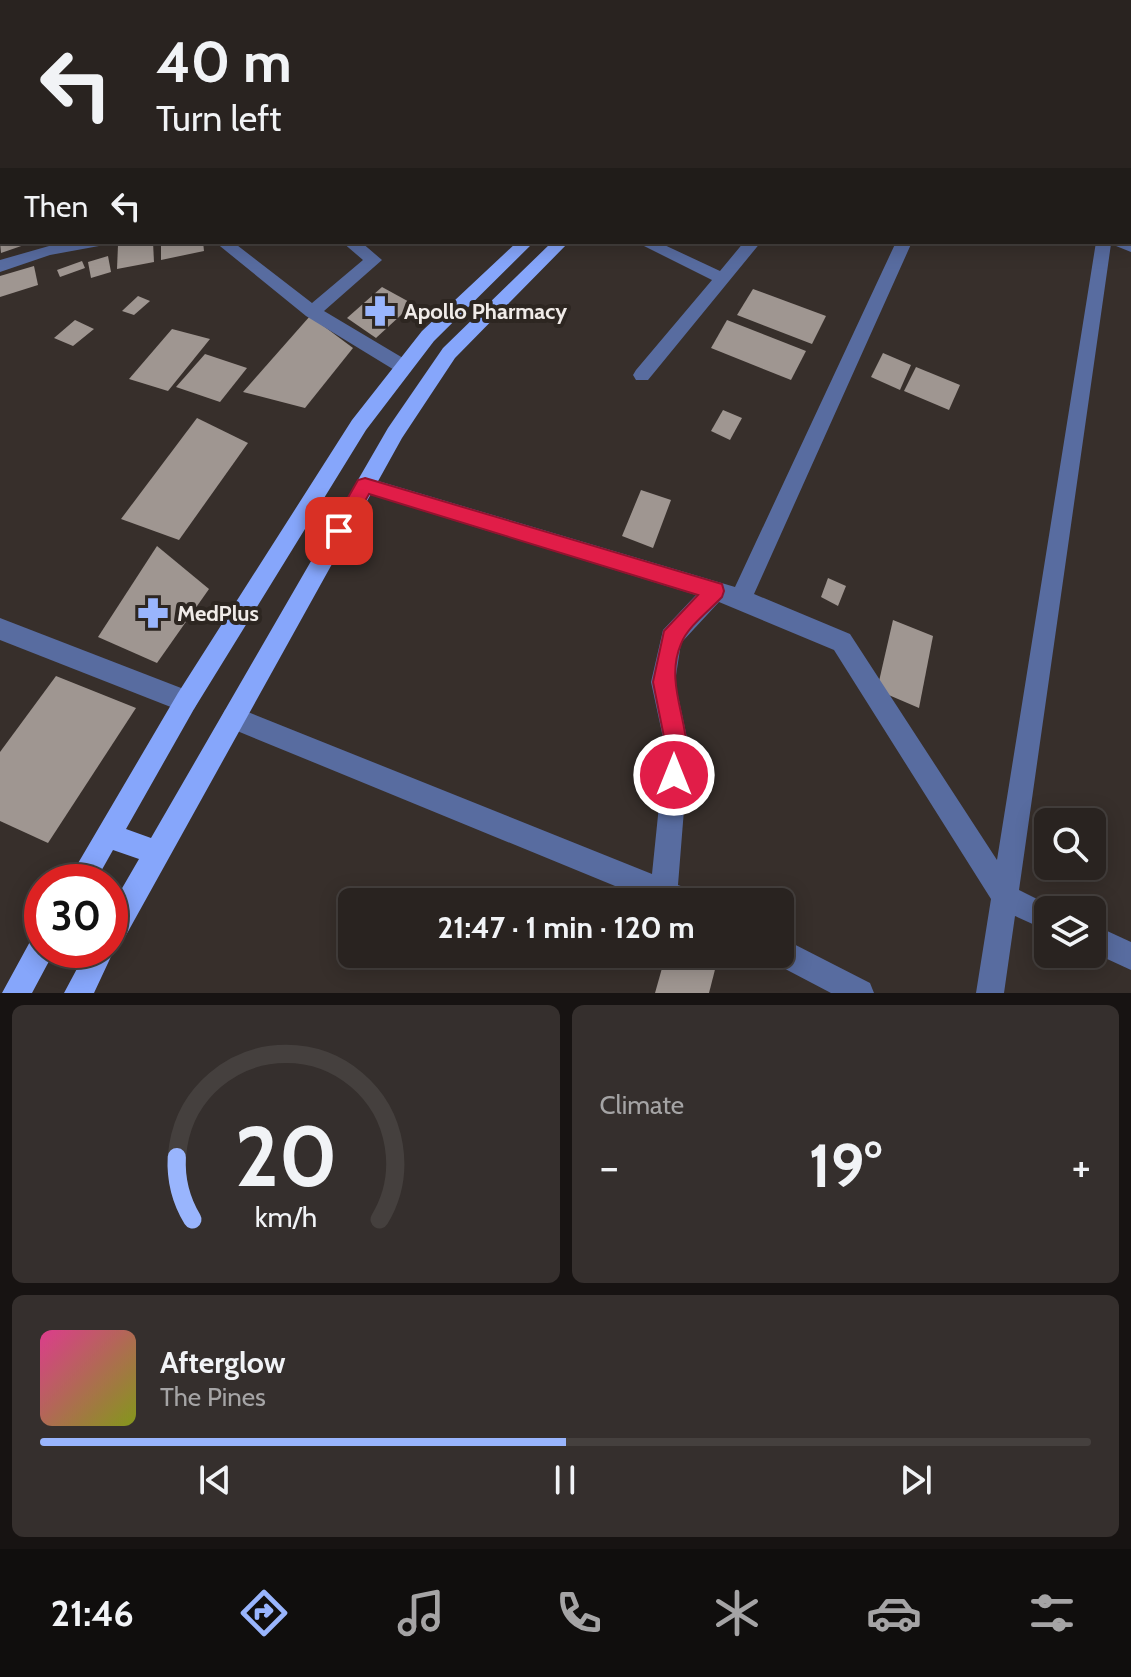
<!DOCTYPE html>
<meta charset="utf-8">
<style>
:root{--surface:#292320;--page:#352f2d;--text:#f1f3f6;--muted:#a5a4a5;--line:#45403e;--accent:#99b5fd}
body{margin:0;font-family:Cabin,sans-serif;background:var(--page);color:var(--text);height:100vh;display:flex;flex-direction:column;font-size:30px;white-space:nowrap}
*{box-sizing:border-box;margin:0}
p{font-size:26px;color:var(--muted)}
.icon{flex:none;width:44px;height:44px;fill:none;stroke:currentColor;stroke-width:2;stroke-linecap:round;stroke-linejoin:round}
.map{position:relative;height:993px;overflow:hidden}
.details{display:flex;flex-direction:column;gap:12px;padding:12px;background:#171312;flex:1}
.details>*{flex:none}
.top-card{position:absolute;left:0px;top:0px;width:1132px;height:244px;box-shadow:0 4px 20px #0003,0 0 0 2px var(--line);background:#292320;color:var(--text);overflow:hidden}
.controls{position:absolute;left:1034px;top:808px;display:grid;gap:16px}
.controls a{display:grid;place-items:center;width:72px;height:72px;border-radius:12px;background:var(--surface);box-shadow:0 4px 20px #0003,0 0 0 2px var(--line);font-size:40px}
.speed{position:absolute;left:24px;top:864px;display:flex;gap:16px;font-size:40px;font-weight:700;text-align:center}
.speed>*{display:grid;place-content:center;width:104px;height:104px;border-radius:50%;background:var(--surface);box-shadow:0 4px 20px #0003,0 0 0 2px var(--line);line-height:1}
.speed .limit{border:12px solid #d22;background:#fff;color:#111}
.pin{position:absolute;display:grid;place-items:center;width:68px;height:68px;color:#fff;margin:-34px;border-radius:16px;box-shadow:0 4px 12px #0006}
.me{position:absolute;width:88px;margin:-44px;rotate:0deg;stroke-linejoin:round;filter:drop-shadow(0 0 6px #0008)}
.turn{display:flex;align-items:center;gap:28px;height:168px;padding:0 24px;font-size:36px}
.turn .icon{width:104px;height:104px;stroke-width:2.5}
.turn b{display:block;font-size:56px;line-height:68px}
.then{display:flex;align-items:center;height:76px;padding:0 24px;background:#0003;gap:16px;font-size:30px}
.big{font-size:60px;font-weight:800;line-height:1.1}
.details .tile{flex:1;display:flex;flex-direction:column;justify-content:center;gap:12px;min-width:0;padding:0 28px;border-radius:12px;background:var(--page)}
.details .dial{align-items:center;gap:0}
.dial svg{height:208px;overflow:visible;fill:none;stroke:var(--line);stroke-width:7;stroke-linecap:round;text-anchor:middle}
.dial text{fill:var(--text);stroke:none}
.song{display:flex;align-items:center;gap:24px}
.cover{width:96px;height:96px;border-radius:12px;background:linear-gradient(135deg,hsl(330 70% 55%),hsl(70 70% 35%))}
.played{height:8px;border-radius:4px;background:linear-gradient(90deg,var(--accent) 50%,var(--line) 50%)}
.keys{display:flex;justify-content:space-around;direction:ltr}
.heat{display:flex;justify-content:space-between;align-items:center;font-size:44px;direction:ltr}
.details .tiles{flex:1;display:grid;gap:12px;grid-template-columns:1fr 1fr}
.tile:last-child{grid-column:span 2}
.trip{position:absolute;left:338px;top:888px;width:456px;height:80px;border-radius:12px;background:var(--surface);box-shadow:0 4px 20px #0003,0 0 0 2px var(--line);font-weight:800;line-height:80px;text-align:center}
.dock{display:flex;height:128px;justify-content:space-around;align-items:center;background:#100e0d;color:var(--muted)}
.dock .icon{width:56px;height:56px}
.dock .current{color:var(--accent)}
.dock b{font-size:36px;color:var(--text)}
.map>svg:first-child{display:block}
.building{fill:#9f9691}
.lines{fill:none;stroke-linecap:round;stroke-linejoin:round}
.minor{fill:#586ca0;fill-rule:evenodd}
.major{fill:#86a6fb;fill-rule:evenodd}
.route{fill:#e11d48;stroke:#92132f;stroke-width:2}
.labels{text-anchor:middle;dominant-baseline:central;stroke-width:8;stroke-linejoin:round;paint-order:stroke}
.poi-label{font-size:22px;font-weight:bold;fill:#f0ebe8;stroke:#2d2621;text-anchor:start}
</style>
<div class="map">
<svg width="1131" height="993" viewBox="0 0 1131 993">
<rect width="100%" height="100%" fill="#372f2b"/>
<g class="building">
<polygon points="0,242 30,242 30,243 1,253"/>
<polygon points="132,242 153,242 154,262 117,269 118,245"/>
<polygon points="161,242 203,242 204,251 161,260"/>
<polygon points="108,256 111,272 91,278 88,262"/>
<polygon points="82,261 85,268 60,277 57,270"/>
<polygon points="34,266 38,285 0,297 0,276"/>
<polygon points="382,287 413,304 376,338 347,318"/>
<polygon points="753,289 826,316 812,344 737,315"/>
<polygon points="138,296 150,301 134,315 122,311"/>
<polygon points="310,316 353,348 305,408 243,392"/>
<polygon points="75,320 94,329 73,346 54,338"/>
<polygon points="727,320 806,351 791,380 711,348"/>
<polygon points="172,329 210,339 168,391 129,379"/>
<polygon points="883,353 911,365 900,390 871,377"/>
<polygon points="205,354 247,368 220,402 176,387"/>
<polygon points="916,367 960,385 949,410 904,391"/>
<polygon points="723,410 742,418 730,440 711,431"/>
<polygon points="197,418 248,443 179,540 121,519"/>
<polygon points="641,490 671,500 653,548 622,536"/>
<polygon points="157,546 209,589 157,663 98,637"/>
<polygon points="828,578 846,586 838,606 821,597"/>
<polygon points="893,620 933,636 919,708 877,690"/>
<polygon points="56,676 136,708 48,843 0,821 0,752"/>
<polygon points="780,904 788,908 783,932 780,930"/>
<polygon points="666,954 719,954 709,993 655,993"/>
</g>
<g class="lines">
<g class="minor">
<polygon points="282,0 297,0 299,2 284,2"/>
<polygon points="507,0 523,0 525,2 509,2"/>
<polygon points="0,68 2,69 2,77 0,76"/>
<rect x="1130" y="75" width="1" height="9"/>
<polygon points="1131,241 1131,252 1111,244 1019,890 1059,910 1048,910 1048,931 1015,916 1004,993 976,993 991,899 834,650 719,602 681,643 675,682 689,747 678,885 697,892 701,902 654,902 225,726 221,718 225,710 233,706 652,874 665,747 651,682 663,630 696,595 365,493 358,491 355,485 358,479 365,477 735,587 896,242 912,242 754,594 850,634 997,860 1096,242"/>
<polygon points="63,242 101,242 99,246 50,255 0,272 0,260"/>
<polygon points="215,242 233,242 312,303 363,260 342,242 361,242 382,260 324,311 408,361 411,366 408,371 396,371 306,316"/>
<polygon points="636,242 658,242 720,271 744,242 761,242 648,380 636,380 633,375 636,370 712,280"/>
<polygon points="0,618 194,693 198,701 194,709 186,713 0,640"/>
<polygon points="1092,924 1131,942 1131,970 1092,952"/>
<polygon points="780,937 870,983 874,993 831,993 770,961 767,954 780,954"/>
</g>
<g class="major">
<polygon points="517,242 534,242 434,341 366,430 194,709 126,829 151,838 388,428 443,348 552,242 569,242 455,358 402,438 120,946 115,948 94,993 64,993 87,950 110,950 110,909 139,859 113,850 95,882 67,882 178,693 352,420 422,331"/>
<polygon points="42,934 42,950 55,950 32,993 2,993 32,938"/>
</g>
</g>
<path class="route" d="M365,478L722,584L724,591L722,597C710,610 687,627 681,644C661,690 701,737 682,783L674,787L666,783L663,775L666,747L653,682L664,631L698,595L369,494L345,537H332L329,531L358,480Z"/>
<defs>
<symbol id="pharmacy-bare" viewBox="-9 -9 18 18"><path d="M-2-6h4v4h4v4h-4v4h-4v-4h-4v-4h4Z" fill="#99b5fd" stroke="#2d2621" stroke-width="2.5" paint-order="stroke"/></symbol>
</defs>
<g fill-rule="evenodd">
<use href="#pharmacy-bare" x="358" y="289" width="44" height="44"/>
<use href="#pharmacy-bare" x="131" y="591" width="44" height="44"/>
</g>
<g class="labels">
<g class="poi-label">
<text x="404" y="311">Apollo Pharmacy</text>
<text x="177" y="613">MedPlus</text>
</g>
</g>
</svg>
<div class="controls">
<a><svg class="icon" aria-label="search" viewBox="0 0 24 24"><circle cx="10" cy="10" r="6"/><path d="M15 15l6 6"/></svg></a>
<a><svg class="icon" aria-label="layers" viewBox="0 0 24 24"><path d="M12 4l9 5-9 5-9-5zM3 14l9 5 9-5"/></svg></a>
</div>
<div class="speed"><div class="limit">30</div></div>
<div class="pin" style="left:339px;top:531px;background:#d93025"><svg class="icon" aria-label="arrive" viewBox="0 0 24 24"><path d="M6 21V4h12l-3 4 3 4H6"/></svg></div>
<svg class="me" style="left:674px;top:775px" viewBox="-20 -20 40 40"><circle r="17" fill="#e11d48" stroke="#fff" stroke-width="3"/><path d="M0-11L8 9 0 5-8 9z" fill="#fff"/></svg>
<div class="trip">21:47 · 1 min · 120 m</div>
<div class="top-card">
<div class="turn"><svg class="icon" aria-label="left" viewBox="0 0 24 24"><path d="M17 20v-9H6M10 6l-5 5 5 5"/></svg><div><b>40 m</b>Turn left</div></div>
<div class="then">Then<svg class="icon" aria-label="left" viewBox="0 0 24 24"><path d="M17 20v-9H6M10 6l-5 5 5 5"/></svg></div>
</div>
</div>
<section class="details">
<div class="tiles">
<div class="tile dial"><svg viewBox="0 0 100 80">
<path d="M14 69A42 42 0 1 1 86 69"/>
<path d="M14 69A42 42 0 0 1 8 45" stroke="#99b5fd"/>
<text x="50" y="56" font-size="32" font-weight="700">20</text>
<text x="50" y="72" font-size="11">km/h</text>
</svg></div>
<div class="tile"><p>Climate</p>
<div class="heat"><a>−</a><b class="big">19°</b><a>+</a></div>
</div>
<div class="tile">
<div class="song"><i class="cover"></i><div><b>Afterglow</b><p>The Pines</p></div></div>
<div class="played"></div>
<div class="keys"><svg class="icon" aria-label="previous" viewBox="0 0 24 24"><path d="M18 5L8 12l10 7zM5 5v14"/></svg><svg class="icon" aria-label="pause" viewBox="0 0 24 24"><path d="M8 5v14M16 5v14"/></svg><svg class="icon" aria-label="next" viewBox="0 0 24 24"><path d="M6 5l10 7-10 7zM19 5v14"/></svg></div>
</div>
</div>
</section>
<nav class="dock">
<b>21:46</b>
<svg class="icon current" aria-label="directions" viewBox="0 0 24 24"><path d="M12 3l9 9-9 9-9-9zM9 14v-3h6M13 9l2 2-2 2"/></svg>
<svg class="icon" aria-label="music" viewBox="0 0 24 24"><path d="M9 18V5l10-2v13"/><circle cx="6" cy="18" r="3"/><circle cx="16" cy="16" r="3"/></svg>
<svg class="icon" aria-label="phone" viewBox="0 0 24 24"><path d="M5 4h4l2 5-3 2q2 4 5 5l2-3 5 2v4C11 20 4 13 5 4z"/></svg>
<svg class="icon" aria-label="climate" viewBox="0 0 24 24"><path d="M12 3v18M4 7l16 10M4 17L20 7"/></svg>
<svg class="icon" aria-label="car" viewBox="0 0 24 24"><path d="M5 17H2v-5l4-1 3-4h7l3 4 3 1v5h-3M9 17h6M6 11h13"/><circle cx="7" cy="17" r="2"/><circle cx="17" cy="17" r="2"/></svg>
<svg class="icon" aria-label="filters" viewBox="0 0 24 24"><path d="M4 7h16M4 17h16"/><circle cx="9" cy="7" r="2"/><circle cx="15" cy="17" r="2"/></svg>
</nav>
